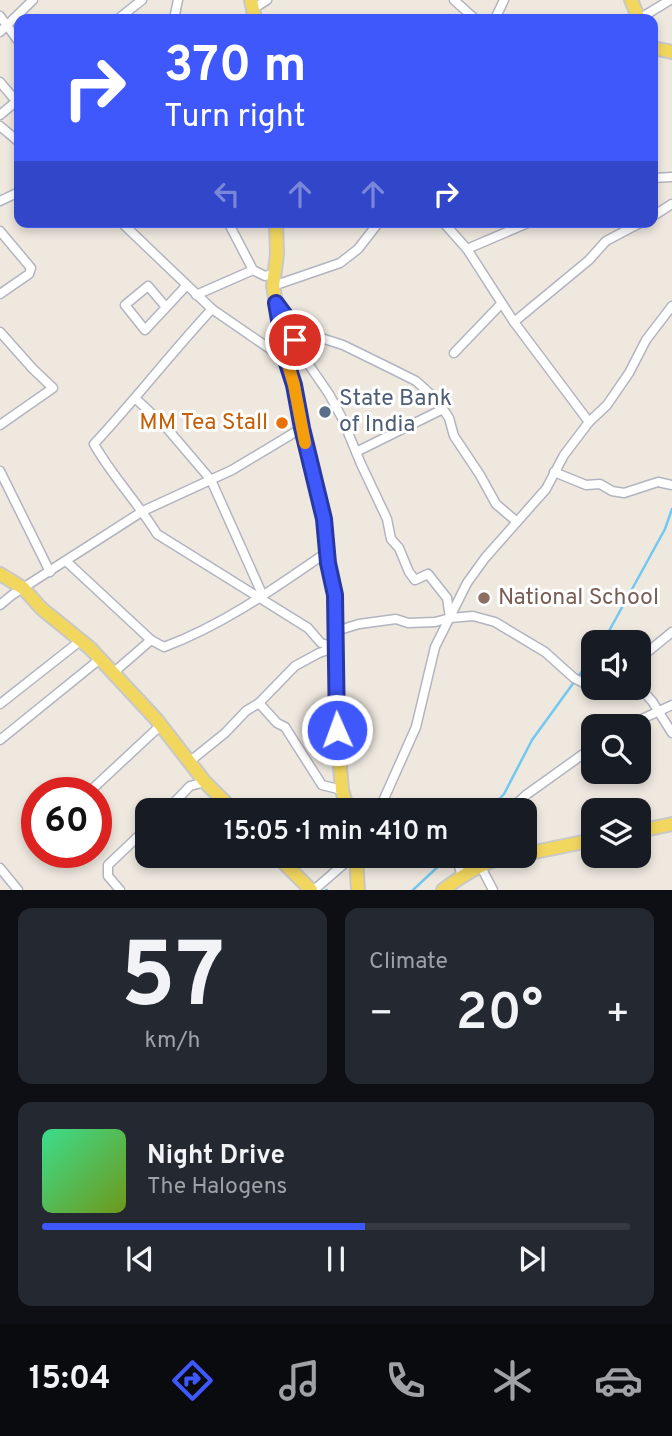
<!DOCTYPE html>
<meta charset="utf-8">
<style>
:root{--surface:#171b24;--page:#242831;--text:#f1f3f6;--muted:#9ea1a6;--line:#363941;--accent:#3e58fc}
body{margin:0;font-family:Overpass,sans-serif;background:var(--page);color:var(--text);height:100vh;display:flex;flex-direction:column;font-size:26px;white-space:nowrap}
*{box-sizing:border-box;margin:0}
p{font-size:23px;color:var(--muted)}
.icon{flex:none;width:38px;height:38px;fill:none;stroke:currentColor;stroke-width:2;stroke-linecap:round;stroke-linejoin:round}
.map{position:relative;height:890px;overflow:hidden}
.drawer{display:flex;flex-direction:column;gap:18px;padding:18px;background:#0d0f14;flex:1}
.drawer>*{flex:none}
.banner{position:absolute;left:14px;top:14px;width:644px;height:214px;border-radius:14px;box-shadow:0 4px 10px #0003;background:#3e58fc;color:#fff;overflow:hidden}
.controls{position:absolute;left:581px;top:630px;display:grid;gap:14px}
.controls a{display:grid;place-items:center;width:70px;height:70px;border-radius:14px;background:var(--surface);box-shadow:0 4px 10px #0003;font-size:35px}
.speed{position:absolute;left:21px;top:777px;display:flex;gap:14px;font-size:35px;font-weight:700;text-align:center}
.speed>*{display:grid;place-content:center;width:91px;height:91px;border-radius:50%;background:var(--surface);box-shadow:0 4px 10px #0003;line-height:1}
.speed .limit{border:10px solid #d22;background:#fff;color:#111}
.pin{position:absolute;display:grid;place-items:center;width:60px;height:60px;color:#fff;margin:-30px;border:4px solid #fff;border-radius:50%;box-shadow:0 2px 7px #0007}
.me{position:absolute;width:77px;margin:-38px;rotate:358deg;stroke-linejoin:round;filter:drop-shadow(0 0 5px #0008)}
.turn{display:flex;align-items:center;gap:24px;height:147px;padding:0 35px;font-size:32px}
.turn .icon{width:91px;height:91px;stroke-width:2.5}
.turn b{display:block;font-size:49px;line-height:60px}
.lanes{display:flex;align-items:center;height:66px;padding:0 35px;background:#0003;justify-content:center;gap:35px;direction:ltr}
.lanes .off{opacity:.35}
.big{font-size:52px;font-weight:600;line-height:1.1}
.drawer .card{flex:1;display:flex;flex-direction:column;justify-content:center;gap:10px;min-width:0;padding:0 24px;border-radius:14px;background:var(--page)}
.drawer .dial{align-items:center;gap:0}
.dial b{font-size:91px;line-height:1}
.song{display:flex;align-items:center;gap:21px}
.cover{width:84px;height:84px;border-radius:10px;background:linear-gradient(135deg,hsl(150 70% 55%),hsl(80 70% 35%))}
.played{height:7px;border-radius:4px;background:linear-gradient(90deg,var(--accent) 55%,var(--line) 55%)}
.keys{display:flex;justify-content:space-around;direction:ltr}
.heat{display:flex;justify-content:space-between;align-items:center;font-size:38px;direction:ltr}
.drawer .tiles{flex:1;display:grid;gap:18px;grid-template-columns:1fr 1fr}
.card:last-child{grid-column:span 2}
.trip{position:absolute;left:135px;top:798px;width:402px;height:70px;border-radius:14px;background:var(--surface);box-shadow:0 4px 10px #0003;font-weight:600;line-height:70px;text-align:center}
.tab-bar{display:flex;height:112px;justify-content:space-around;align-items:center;background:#090b0e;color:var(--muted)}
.tab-bar .icon{width:49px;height:49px}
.tab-bar .current{color:var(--accent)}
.tab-bar b{font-size:32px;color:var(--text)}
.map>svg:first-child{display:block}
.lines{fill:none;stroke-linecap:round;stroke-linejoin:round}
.stream{stroke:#71c8f0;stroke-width:2.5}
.minor-casing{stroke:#b2b4c0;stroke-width:11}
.primary-casing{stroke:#c8c8c8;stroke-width:16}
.minor{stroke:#fff;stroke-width:8}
.primary{stroke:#f2d75f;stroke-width:12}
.route-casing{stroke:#2839a4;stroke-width:18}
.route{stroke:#3e58fc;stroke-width:12}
.slow{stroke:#f59e0b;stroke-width:12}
.service-dot{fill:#5c6f8a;stroke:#fff;stroke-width:2.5}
.food-dot{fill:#e8710a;stroke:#fff;stroke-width:2.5}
.education-dot{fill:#8d6e63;stroke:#fff;stroke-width:2.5}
.labels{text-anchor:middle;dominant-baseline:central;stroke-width:6;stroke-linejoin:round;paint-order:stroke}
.service-label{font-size:23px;fill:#4e5e75;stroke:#fff;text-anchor:start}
.food-label{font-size:23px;fill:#c56008;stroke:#fff;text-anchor:end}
.education-label{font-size:23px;fill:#785e54;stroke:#fff;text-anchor:start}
</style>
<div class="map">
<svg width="672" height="890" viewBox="0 0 672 890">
<rect width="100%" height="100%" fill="#eee8df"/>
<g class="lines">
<g class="stream">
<polyline points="603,642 665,529 672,509"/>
<polyline points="489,810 504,794 532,740 593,656"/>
<polyline points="326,890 327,890"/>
<polyline points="413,890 444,861"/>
</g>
<defs>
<g id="minor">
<polyline points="454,0 475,19"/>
<polyline points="253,9 267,0"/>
<polyline points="0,16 19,42"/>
<polyline points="118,19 142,0"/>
<polyline points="174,19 178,0"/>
<polyline points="495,19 504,0"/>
<polyline points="639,19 670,0"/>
<polyline points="0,32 33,0"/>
<polyline points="0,82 16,101"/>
<polyline points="0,115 19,99"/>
<polyline points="0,126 19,142"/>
<polyline points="653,178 672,177"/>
<polyline points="0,201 19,192"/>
<polyline points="653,216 672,204"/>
<polyline points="121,222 212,309 286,360"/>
<polyline points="228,222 253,270 265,276 275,273"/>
<polyline points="443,222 467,249 530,222"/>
<polyline points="0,231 31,268 29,274 0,294"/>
<polyline points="467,249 514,322 589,422"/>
<polyline points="273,286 340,263 358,249 379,222"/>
<polyline points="196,295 253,270"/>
<polyline points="278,305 296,330 343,345 394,370 416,381 437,400 449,418 454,436 480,475 496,504 517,522"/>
<polyline points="166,307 148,286 125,305 145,330 186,286"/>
<polyline points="514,322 589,260 606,241 642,222"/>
<polyline points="296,330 295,340 307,362 329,394 342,418 361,464 387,519 391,539 399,548 409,572 415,580 428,574 447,598 450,618 473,616 495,622 545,652 574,678 599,691 603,688"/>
<polyline points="0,332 33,369 53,388 0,425"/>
<polyline points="454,353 501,304"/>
<polyline points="136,399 165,426 211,480 263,596"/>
<polyline points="356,452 443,409"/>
<polyline points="0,471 50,572"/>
<polyline points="554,472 586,485 600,484 612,491 624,493 658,482 672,485"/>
<polyline points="66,561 151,640"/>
<polyline points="0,605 12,595 143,511 232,470 302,428"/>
<polyline points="336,631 359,624 396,619 408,623 435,622 450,618"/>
<polyline points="639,659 672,632"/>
<path d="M113,673L151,640L164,647C223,625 275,588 327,552"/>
<polyline points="639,687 652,701 672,733"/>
<polyline points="259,703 277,723 285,727 322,785 342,790"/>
<polyline points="0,704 80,641"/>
<polyline points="627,726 672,705"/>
<polyline points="0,740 100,659"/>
<path d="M189,762L225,733L246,711L259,703L295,666L319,653L336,647L321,643L308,628L157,534C138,503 112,476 94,444C135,400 171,353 212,309"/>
<polyline points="88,793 161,725"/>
<polyline points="167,810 190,786 205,782"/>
<polyline points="379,810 416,727 435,647 467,583 485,558 546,489 564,455 589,422 607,405 629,373 646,340 672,306"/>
<polyline points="510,810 526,795 593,747"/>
<polyline points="439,856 458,863"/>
<polyline points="481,867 493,890"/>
<polyline points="0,868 18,890"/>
<polyline points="462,877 458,863 466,856"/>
<polyline points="120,890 108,876 108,865 147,828"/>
<polyline points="314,890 353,856"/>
</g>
<g id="primary">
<polyline points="251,0 255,19"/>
<polyline points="631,0 639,19"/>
<polyline points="653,48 672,52"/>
<polyline points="276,222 277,254 273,286 286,360 294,385 302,428 324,519 328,563 335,595 337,730 342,790 348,810"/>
<polyline points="0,574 23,588 42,609 90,648 156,719 205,782 233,810"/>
<polyline points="639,831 672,824"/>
<polyline points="525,854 593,840"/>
<polyline points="277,856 311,890"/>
<polyline points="356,856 358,890"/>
<path d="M443,890C463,875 487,859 513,856"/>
</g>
</defs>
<use href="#minor" class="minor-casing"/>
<use href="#primary" class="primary-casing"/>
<use href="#minor" class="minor"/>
<use href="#primary" class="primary"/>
</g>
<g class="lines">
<defs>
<polyline id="route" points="295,340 296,330 276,303 286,360 294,385 302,428 324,519 328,563 335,595 337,730"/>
</defs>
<use href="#route" class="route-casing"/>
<use href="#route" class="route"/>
<polyline class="slow" points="284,350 294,385 305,443"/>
</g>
<circle class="service-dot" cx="325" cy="412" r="7"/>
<circle class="food-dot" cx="282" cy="423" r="7"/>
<circle class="education-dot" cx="484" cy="598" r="7"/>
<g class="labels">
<g class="service-label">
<text x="339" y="399">State Bank<tspan x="339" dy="26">of India</tspan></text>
</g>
<g class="food-label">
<text x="268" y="423">MM Tea Stall</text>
</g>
<g class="education-label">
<text x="498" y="598">National School</text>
</g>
</g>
</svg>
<div class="controls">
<a><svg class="icon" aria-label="sound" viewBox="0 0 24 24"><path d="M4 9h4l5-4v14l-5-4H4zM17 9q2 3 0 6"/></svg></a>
<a><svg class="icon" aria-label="search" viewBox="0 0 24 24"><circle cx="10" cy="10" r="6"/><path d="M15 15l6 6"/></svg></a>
<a><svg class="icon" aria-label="layers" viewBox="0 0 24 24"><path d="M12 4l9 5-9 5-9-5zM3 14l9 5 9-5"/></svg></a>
</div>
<div class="speed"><div class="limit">60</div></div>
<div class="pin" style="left:295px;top:340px;background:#d93025"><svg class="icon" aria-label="arrive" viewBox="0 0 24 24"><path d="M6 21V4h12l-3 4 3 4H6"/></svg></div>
<svg class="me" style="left:337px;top:730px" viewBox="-20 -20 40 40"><circle r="17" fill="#3e58fc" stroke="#fff" stroke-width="3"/><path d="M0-11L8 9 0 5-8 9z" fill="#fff"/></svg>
<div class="trip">15:05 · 1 min · 410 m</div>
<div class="banner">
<div class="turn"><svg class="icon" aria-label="right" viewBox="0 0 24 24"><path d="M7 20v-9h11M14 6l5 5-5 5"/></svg><div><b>370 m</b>Turn right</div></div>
<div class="lanes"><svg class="icon off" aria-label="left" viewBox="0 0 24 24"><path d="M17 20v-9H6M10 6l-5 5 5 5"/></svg><svg class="icon off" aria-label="ahead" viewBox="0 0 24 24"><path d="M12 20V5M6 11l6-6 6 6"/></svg><svg class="icon off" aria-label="ahead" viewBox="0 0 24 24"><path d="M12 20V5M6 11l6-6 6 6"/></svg><svg class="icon" aria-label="right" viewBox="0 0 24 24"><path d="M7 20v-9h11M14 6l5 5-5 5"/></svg></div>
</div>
</div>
<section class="drawer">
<div class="tiles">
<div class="card dial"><b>57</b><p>km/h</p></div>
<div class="card"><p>Climate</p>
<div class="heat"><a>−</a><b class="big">20°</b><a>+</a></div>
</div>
<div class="card">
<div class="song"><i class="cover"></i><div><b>Night Drive</b><p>The Halogens</p></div></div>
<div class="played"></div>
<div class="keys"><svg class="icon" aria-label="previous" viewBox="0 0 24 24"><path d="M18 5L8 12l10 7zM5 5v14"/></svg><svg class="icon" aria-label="pause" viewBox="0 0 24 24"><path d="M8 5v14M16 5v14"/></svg><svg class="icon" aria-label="next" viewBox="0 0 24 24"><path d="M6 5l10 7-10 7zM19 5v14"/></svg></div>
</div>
</div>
</section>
<nav class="tab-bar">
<b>15:04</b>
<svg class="icon current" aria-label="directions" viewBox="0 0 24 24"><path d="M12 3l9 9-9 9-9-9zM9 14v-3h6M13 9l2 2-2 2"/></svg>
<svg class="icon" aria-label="music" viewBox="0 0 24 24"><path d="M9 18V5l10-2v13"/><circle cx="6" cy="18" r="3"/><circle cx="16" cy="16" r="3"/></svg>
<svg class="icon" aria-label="phone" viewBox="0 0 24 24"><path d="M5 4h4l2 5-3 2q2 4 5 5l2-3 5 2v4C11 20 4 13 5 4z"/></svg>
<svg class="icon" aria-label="climate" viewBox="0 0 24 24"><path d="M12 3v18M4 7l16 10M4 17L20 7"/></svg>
<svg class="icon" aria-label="car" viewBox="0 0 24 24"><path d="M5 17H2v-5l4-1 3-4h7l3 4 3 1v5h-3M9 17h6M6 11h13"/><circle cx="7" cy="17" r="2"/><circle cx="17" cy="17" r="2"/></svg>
</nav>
